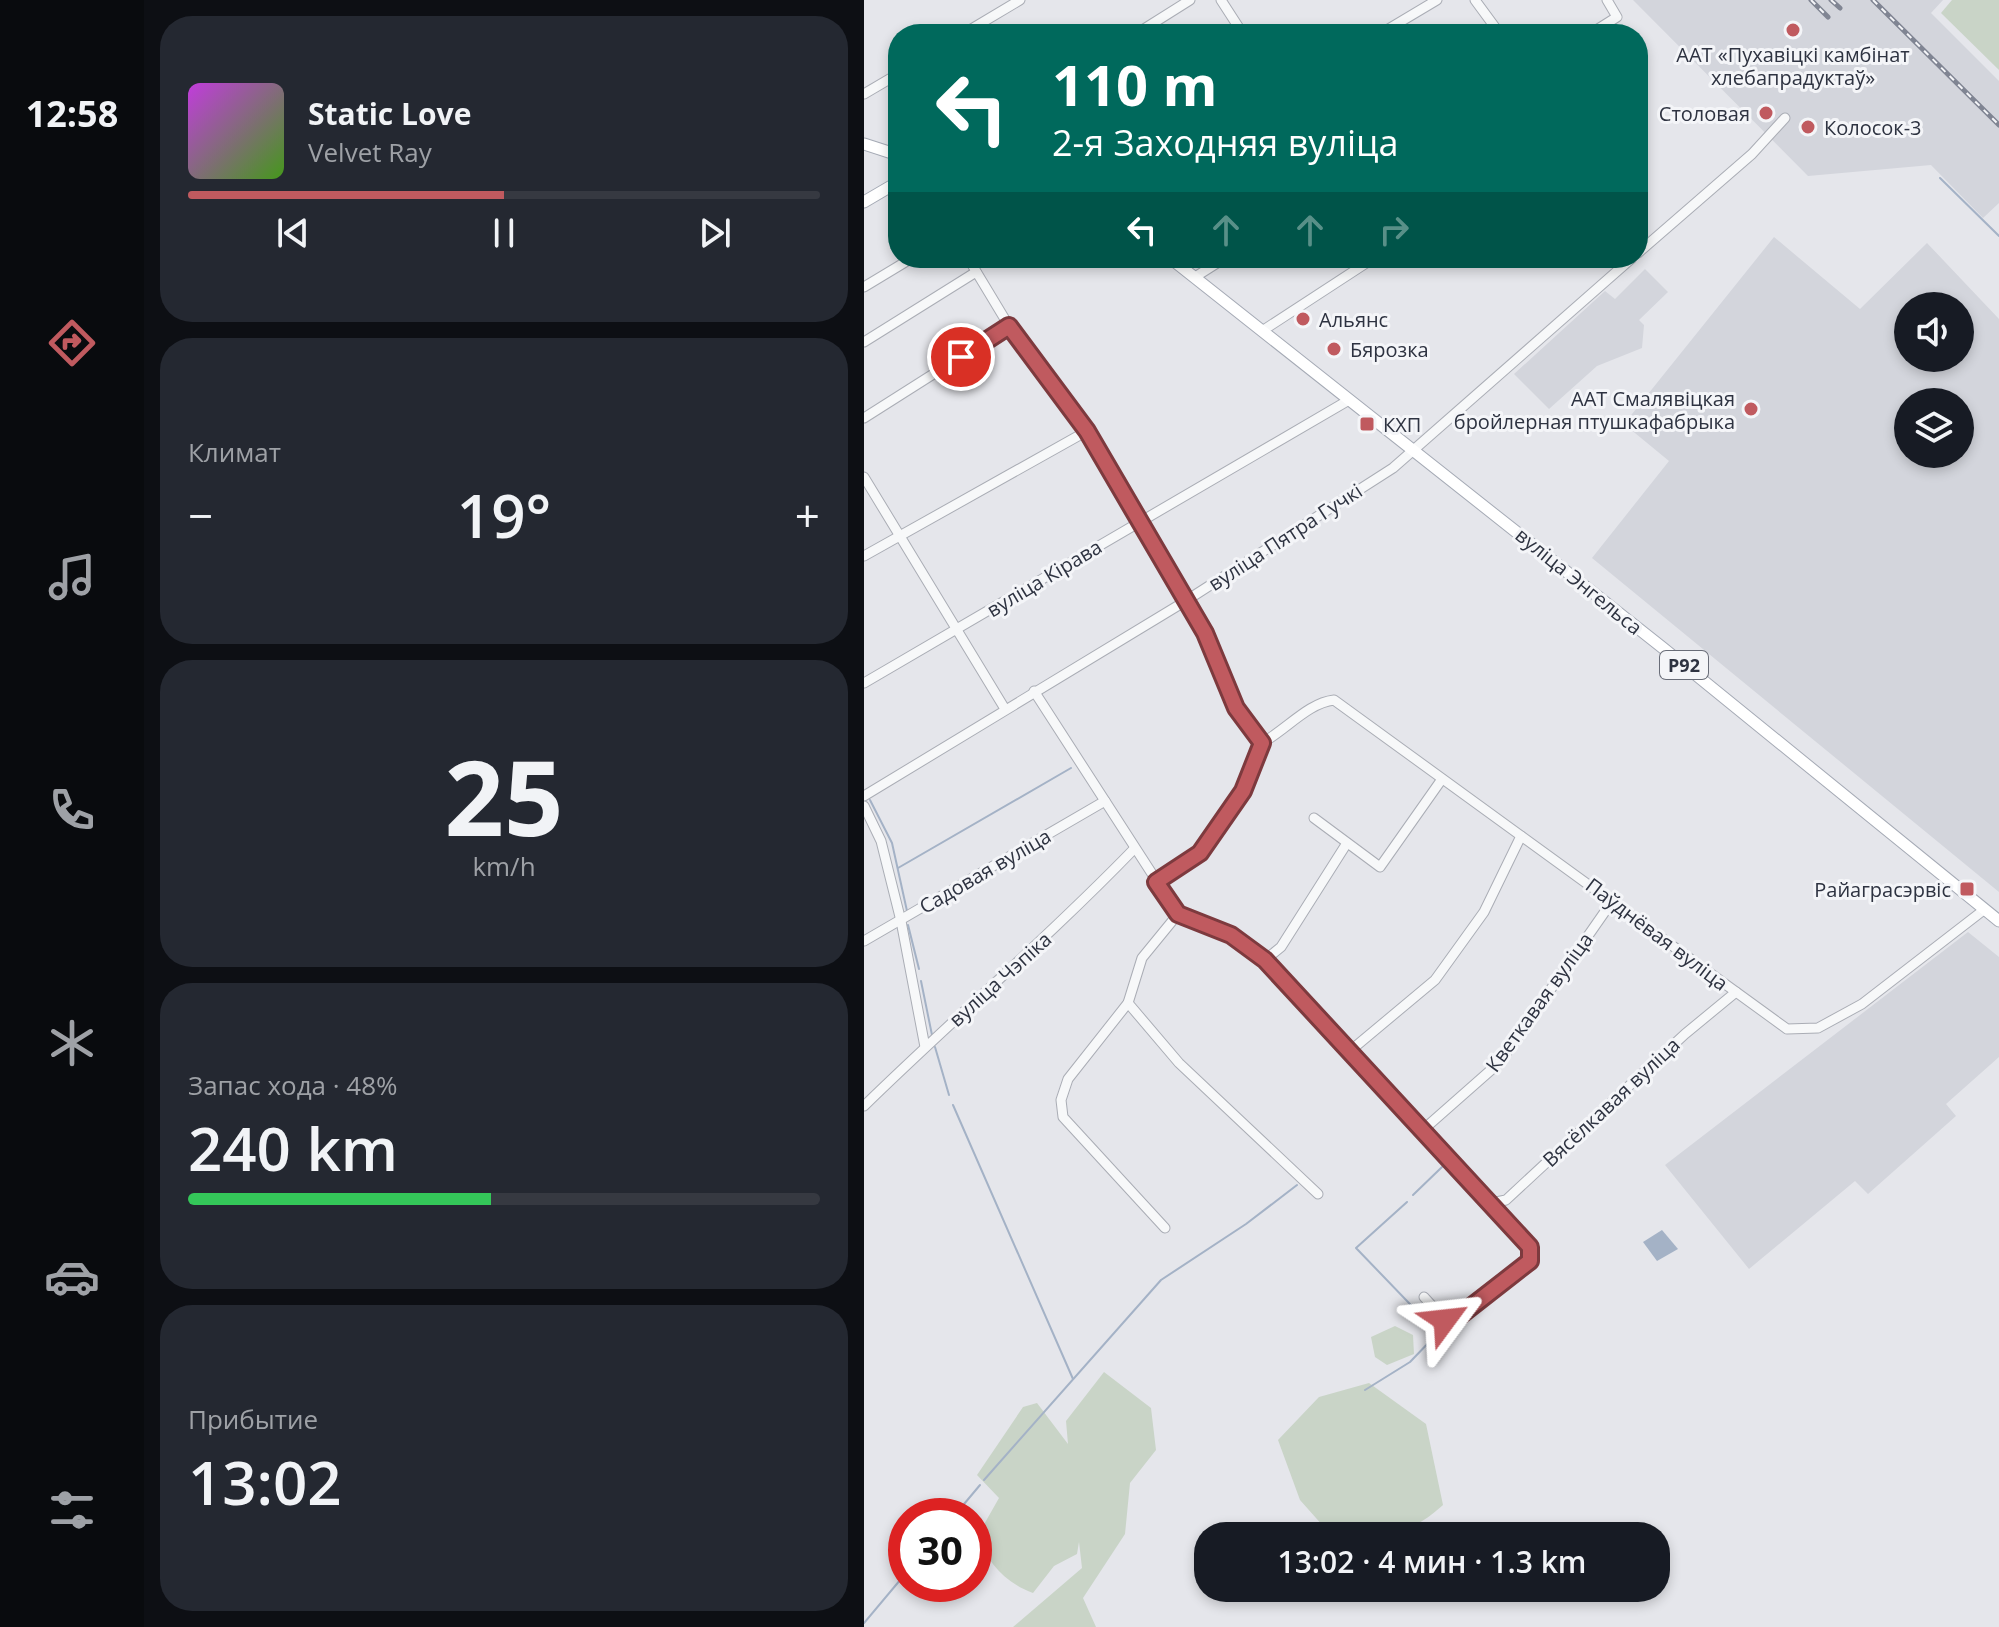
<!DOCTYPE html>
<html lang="ru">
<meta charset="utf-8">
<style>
:root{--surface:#171b24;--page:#242831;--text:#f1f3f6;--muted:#9ea1a6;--line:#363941;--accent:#c05a5f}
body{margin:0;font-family:"Open Sans",sans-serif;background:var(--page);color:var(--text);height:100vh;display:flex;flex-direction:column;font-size:30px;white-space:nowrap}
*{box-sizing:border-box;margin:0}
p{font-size:26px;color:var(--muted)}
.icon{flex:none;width:44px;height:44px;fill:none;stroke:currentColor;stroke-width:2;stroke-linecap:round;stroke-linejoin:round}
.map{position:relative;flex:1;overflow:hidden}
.drawer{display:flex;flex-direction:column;gap:16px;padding:16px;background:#0d0f14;width:720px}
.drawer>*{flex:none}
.guide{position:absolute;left:24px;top:24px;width:760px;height:244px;border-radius:32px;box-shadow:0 4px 12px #0003;background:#00695c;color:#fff;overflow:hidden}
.controls{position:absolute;left:1030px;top:292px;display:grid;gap:16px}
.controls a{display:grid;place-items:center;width:80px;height:80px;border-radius:50%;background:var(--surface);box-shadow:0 4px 12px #0003;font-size:40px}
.speed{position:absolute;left:24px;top:1498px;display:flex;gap:16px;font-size:40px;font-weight:700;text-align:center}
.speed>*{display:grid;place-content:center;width:104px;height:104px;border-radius:50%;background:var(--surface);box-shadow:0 4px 12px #0003;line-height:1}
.speed .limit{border:12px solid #d22;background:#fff;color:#111}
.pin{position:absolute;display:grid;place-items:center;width:68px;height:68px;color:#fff;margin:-34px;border:4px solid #fff;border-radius:50%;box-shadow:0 2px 8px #0007}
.me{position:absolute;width:88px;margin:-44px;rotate:60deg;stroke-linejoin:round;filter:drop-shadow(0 0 6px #0008)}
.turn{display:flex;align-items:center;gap:28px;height:168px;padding:0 32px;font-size:36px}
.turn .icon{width:104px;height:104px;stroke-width:2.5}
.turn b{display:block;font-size:56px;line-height:68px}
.lanes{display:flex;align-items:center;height:76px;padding:0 32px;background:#0003;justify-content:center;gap:40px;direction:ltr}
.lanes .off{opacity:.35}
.big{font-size:60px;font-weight:600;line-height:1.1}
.drawer .card{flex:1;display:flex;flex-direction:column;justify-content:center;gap:12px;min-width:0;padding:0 28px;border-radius:32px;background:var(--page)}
.drawer .dial{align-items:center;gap:0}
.dial b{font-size:104px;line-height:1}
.song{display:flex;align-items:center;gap:24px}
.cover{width:96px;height:96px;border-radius:12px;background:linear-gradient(135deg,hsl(290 70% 55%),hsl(100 70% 35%))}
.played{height:8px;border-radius:4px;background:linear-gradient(90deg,var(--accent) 50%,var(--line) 50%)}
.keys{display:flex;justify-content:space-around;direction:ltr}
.heat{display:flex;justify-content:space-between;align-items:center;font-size:44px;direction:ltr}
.charge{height:12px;border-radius:6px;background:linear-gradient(90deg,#34c759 48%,var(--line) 0)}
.trip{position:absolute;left:330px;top:1522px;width:476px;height:80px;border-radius:32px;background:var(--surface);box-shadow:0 4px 12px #0003;font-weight:600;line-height:80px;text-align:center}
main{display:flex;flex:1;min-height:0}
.tab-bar{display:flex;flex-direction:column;width:144px;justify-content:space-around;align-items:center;background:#090b0e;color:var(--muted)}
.tab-bar .icon{width:56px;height:56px}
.tab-bar .selected{color:var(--accent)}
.tab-bar b{font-size:36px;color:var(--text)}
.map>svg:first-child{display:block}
.built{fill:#d3d5dc;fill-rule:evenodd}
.green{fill:#c9d4c7}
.water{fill:#a4b2c6}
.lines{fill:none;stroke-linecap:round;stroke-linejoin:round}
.stream{stroke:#a4b2c6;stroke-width:2}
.minor-casing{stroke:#aaadb5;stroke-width:11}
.major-casing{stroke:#a5aab5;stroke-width:13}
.minor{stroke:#f7f8f9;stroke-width:9}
.major{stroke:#fff;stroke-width:11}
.rail-casing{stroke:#808593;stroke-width:5}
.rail{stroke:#f4f5f8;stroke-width:2;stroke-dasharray:6;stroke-linecap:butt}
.route-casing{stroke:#7d3a3e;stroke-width:20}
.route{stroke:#c05a5f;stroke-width:14}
.poi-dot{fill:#c05a5f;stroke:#f4f5f8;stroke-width:3}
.labels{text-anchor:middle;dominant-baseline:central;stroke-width:6;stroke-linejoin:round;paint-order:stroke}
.shield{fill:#f4f5f8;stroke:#696d78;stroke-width:2}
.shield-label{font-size:18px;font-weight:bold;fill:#2e3341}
.poi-label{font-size:20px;fill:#2e3341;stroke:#f4f5f8;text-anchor:start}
.street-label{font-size:20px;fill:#2e3341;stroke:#f4f5f8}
</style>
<main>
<nav class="tab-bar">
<b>12:58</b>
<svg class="icon selected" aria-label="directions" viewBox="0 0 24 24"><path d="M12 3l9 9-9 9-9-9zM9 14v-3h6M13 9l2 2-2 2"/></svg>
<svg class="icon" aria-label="music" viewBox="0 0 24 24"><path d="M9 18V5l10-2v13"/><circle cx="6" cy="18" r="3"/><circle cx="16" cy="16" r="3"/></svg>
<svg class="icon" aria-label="phone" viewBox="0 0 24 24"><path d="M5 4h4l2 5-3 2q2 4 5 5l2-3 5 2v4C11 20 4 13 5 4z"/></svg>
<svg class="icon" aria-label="climate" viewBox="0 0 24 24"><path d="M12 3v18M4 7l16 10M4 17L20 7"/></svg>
<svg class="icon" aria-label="car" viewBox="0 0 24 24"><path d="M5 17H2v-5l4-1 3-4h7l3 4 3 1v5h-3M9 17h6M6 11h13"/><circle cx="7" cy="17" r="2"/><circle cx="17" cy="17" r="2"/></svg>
<svg class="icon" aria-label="filters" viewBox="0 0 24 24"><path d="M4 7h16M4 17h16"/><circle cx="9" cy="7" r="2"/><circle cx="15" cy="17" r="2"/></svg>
</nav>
<section class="drawer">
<div class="card">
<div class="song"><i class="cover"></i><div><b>Static Love</b><p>Velvet Ray</p></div></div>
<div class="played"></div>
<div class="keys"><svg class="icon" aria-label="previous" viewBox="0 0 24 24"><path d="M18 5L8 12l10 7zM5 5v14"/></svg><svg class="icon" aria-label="pause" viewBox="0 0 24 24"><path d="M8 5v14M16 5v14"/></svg><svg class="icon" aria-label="next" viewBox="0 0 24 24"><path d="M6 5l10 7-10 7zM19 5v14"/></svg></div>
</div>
<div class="card"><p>Климат</p>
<div class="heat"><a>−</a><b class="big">19°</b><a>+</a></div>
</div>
<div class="card dial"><b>25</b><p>km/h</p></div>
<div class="card"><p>Запас хода · 48%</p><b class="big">240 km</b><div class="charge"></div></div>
<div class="card"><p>Прибытие</p><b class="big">13:02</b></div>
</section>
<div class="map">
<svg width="1135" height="1627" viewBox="0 0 1135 1627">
<rect width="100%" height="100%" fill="#e5e6eb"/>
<g class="built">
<polygon points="769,0 1079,0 1067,13 1135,81 1135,203 1119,218 1067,165 944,176"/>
<path d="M910,237L996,309L1063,243L1135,319V892L728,558L805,461L760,424ZM1044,306H1096V358H1044ZM1096,402V454H1044V402Z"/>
<polygon points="781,269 804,292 775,320 780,325 778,348 733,366 685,409 650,374 741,291 751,299"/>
<polygon points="1104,932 1135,957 1135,1057 1082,1104 1092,1116 1004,1194 991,1181 885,1269 801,1165"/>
</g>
<g class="green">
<polygon points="1088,0 1135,0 1135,70 1077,13"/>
<polygon points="531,1326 549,1335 550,1354 523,1365 511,1357 507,1337"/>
<path d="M240,1372L287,1408L292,1450L266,1483L261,1534L219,1598L232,1627H149L218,1568L215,1542L213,1554L190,1566L169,1593C143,1584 122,1562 114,1535L135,1498L113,1475L159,1407L173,1403L204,1444L202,1421Z"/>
<path d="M505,1383L562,1424L579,1505C538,1541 520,1536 468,1536L436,1500L414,1440L455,1397Z"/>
</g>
<polygon class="water" points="798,1230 814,1249 793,1261 779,1242"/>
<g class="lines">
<g class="stream">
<polyline points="1076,178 1135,236"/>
<polyline points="6,800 28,843 43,911"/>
<polyline points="34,868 207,768"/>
<polyline points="44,925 55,969"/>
<polyline points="57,981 68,1035"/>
<polyline points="71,1047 85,1095"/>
<polyline points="89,1105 209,1379"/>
<polyline points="549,1195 578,1167"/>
<polyline points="501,1390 546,1362 570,1337 570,1329 492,1248 543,1202"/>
<polyline points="120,1480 297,1280 382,1224 433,1185"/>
<polyline points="90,1516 116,1485"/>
<polyline points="0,1623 42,1573"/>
</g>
<defs>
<g id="minor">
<polyline points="357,0 379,34"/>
<polyline points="611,0 636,34"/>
<polyline points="99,34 156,0"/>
<polyline points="272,34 326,0"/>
<polyline points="516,34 573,0"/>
<polyline points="726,34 753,17 743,0"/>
<polyline points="0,94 34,74"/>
<polyline points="774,253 888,154 921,118"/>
<polyline points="104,258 145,326 223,431 341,633 372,708 398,743"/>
<polyline points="331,277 361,258"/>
<polyline points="0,287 48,258"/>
<polyline points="398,331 510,258"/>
<polyline points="0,342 112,272"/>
<polyline points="0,418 145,326"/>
<polyline points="0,477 141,709"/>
<polyline points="0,556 223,431"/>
<polyline points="0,683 485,400"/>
<polyline points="170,691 314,914 367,935 401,960 666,1247 666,1261 589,1321 581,1320 560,1297"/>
<polyline points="0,796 320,602 529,468 768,258"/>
<polyline points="0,806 17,841 37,921 61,1047"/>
<polyline points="450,818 516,867 578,779"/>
<path d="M292,882L336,853L379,791L398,743C423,729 444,703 470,700L923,1029L954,1028L998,1004L1121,909"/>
<polyline points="0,941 241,801"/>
<polyline points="401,960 417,947 483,843"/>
<polyline points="264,1003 315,1063 454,1194"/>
<polyline points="486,1051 571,980 620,912 657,836"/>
<path d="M0,1106C89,1019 183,939 270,849"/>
<polyline points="560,1129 636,1062 749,900"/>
<polyline points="623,1197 632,1202 642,1200 821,1034 872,992"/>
<polyline points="301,1228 199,1117 197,1100 204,1079 264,1003 278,958 314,914"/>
</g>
<g id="major">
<polyline points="0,144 34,155"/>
<polyline points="0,202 34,182"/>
<polyline points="306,258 799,648 1135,921"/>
</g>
</defs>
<use href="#minor" class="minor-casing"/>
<use href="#major" class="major-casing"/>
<use href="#minor" class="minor"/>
<use href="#major" class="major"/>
<defs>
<g id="rail">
<polyline points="947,0 964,17"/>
<polyline points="967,0 976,8"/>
<polyline points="1009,0 1135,125"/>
</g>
</defs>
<use href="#rail" class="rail-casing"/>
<use href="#rail" class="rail"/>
</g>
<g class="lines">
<defs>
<polyline id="route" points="97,357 145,326 223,431 341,633 372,708 398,743 379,791 336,853 292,882 314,914 367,935 401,960 666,1247 666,1261 589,1321 581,1320"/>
</defs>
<use href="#route" class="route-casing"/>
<use href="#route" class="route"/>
</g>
<g class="poi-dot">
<circle cx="929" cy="30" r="8"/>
<circle cx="902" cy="113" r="8"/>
<circle cx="944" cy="127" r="8"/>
<circle cx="439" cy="319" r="8"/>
<circle cx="470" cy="349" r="8"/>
<circle cx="887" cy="409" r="8"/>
<rect x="495" y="416" width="16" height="16" rx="4"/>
<rect x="1095" y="881" width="16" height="16" rx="4"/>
</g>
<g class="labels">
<rect class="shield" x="796" y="651" width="48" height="28" rx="6"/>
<g class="shield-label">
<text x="820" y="665">Р92</text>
</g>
<g class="poi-label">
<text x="929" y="54" text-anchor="middle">ААТ «Пухавіцкі камбінат<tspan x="929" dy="23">хлебапрадуктаў»</tspan></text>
<text x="886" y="113" text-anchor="end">Столовая</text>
<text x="960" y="127">Колосок-3</text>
<text x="455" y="319">Альянс</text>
<text x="486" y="349">Бярозка</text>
<text x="871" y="398" text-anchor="end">ААТ Смалявіцкая<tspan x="871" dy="23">бройлерная птушкафабрыка</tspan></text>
<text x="519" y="424">КХП</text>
<text x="1087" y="889" text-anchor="end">Райаграсэрвіс</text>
</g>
<g class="street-label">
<text transform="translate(421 537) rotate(-33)">вуліца Пятра Гучкі</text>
<text transform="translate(180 578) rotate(-31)">вуліца Кірава</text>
<text transform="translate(715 581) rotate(39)">вуліца Энгельса</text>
<text transform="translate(121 871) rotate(-30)">Садовая вуліца</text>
<text transform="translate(793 934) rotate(37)">Паўднёвая вуліца</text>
<text transform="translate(136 979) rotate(-42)">вуліца Чэпіка</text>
<text transform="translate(675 1002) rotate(-54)">Кветкавая вуліца</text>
<text transform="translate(747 1102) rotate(-43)">Вясёлкавая вуліца</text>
</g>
</g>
</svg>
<div class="controls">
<a><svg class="icon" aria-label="sound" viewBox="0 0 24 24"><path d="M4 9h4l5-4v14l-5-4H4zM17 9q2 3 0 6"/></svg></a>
<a><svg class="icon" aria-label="layers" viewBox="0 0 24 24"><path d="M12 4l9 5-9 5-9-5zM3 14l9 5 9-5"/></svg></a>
</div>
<div class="speed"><div class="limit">30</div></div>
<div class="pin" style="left:97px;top:357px;background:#d93025"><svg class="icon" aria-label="arrive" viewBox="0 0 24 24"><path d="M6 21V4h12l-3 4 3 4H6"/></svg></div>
<svg class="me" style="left:581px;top:1320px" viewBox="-20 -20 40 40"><path d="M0-17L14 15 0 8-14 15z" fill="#c05a5f" stroke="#fff" stroke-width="4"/></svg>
<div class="trip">13:02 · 4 мин · 1.3 km</div>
<div class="guide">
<div class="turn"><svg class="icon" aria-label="left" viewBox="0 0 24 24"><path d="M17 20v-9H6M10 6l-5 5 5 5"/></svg><div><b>110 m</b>2-я Заходняя вуліца</div></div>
<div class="lanes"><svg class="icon" aria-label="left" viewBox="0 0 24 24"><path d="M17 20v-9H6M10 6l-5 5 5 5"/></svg><svg class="icon off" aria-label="ahead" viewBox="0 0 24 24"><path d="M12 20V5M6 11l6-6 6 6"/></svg><svg class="icon off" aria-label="ahead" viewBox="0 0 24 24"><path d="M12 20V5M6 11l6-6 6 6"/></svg><svg class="icon off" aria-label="right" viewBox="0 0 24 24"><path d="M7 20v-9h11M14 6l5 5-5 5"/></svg></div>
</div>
</div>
</main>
